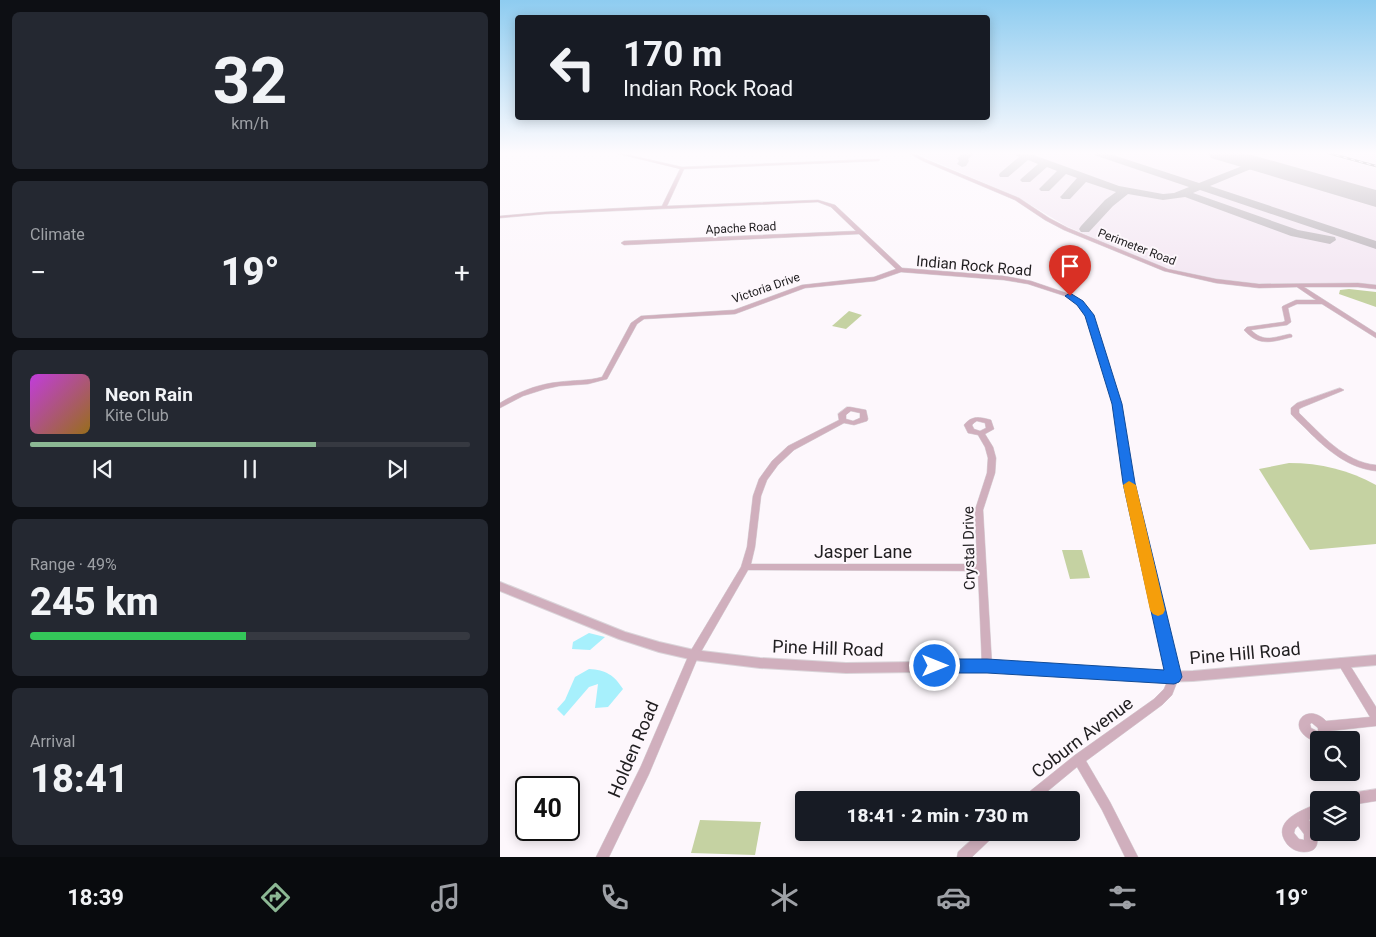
<!DOCTYPE html>
<meta charset="utf-8">
<style>
:root{--surface:#171b24;--page:#242831;--text:#f1f3f6;--muted:#9ea1a6;--line:#363941;--accent:#8cb894}
body{margin:0;font-family:Roboto,sans-serif;background:var(--page);color:var(--text);height:100vh;display:flex;flex-direction:column;font-size:19px;white-space:nowrap}
*{box-sizing:border-box;margin:0}
p{font-size:16px;color:var(--muted)}
.icon{flex:none;width:28px;height:28px;fill:none;stroke:currentColor;stroke-width:2;stroke-linecap:round;stroke-linejoin:round}
.map{position:relative;flex:1;overflow:hidden}
.sheet{display:flex;flex-direction:column;gap:12px;padding:12px;background:#0d0f14;width:500px}
.sheet>*{flex:none}
.hud{position:absolute;left:15px;top:15px;width:475px;height:105px;border-radius:5px;box-shadow:0 2px 12px #0003;background:#171b24;color:var(--text);overflow:hidden}
.tools{position:absolute;left:810px;top:731px;display:grid;gap:10px}
.tools a{display:grid;place-items:center;width:50px;height:50px;border-radius:5px;background:var(--surface);box-shadow:0 2px 12px #0003;font-size:25px}
.speed{position:absolute;left:15px;top:776px;display:flex;gap:10px;font-size:25px;font-weight:700;text-align:center}
.speed>*{display:grid;place-content:center;width:65px;height:65px;border-radius:50%;background:var(--surface);box-shadow:0 2px 12px #0003;line-height:1}
.speed .limit{border:2px solid #111;border-radius:8px;background:#fff;color:#111}
.pin{position:absolute;display:grid;place-items:center;width:42px;height:42px;color:#fff;margin:-51px -21px;border-radius:50% 50% 50% 0;rotate:-45deg;box-shadow:0 0 5px #0007}
.pin .icon{rotate:45deg}
.me{position:absolute;width:55px;margin:-28px;rotate:90deg;stroke-linejoin:round;filter:drop-shadow(0 0 4px #0008)}
.turn{display:flex;align-items:center;gap:18px;height:105px;padding:0 25px;font-size:22px}
.turn .icon{width:65px;height:65px;stroke-width:2.5}
.turn b{display:block;font-size:35px;line-height:42px}
.big{font-size:38px;font-weight:800;line-height:1.1}
.sheet .widget{flex:1;display:flex;flex-direction:column;justify-content:center;gap:8px;min-width:0;padding:0 18px;border-radius:8px;background:var(--page)}
.sheet .dial{align-items:center;gap:0}
.dial b{font-size:65px;line-height:1}
.song{display:flex;align-items:center;gap:15px}
.cover{width:60px;height:60px;border-radius:8px;background:linear-gradient(135deg,hsl(290 70% 55%),hsl(40 70% 35%))}
.played{height:5px;border-radius:2px;background:linear-gradient(90deg,var(--accent) 65%,var(--line) 65%)}
.keys{display:flex;justify-content:space-around;direction:ltr}
.heat{display:flex;justify-content:space-between;align-items:center;font-size:28px;direction:ltr}
.charge{height:8px;border-radius:4px;background:linear-gradient(90deg,#34c759 49%,var(--line) 0)}
.trip{position:absolute;left:295px;top:791px;width:285px;height:50px;border-radius:5px;background:var(--surface);box-shadow:0 2px 12px #0003;font-weight:800;line-height:50px;text-align:center}
.tabs{display:flex;height:80px;justify-content:space-around;align-items:center;background:#090b0e;color:var(--muted)}
.tabs .icon{width:35px;height:35px}
.tabs .on{color:var(--accent)}
.tabs b{font-size:22px;color:var(--text)}
main{display:flex;flex:1;min-height:0}
.map>svg:first-child{display:block}
.built{fill:#f4e8f3}
.green{fill:#c5d2a2}
.water{fill:#a7f0fc}
.lines{fill:none;stroke-linecap:round;stroke-linejoin:round}
.taxiway{fill:#beb8bd;fill-rule:evenodd}
.runway{fill:#beb8bd;fill-rule:evenodd}
.minor-casing{stroke:#dad4d9;stroke-width:1}
.tertiary-casing{stroke:#dad4d9;stroke-width:2}
.minor{fill:#d0afbd;fill-rule:evenodd}
.tertiary{fill:#d0afbd;fill-rule:evenodd}
.rail-casing{stroke:#7e7a7e;stroke-width:2.5}
.rail{stroke:#fdf7fc;stroke-width:1;stroke-dasharray:4;stroke-linecap:butt}
.route{fill:#1a73e8;stroke:#114b97}
.slow{fill:#f59e0b}
.labels{text-anchor:middle;dominant-baseline:central;stroke-width:4;stroke-linejoin:round;paint-order:stroke}
.far-street-label{font-size:12px;fill:#201e20;stroke:#fdf7fc}
.street-label{font-size:15px;fill:#201e20;stroke:#fdf7fc}
.near-street-label{font-size:18px;fill:#201e20;stroke:#fdf7fc}
</style>
<main>
<section class="sheet">
<div class="widget dial"><b>32</b><p>km/h</p></div>
<div class="widget"><p>Climate</p>
<div class="heat"><a>−</a><b class="big">19°</b><a>+</a></div>
</div>
<div class="widget">
<div class="song"><i class="cover"></i><div><b>Neon Rain</b><p>Kite Club</p></div></div>
<div class="played"></div>
<div class="keys"><svg class="icon" aria-label="previous" viewBox="0 0 24 24"><path d="M18 5L8 12l10 7zM5 5v14"/></svg><svg class="icon" aria-label="pause" viewBox="0 0 24 24"><path d="M8 5v14M16 5v14"/></svg><svg class="icon" aria-label="next" viewBox="0 0 24 24"><path d="M6 5l10 7-10 7zM19 5v14"/></svg></div>
</div>
<div class="widget"><p>Range · 49%</p><b class="big">245 km</b><div class="charge"></div></div>
<div class="widget"><p>Arrival</p><b class="big">18:41</b></div>
</section>
<div class="map">
<svg width="876" height="857" viewBox="0 0 876 857">
<rect width="100%" height="100%" fill="#fdf7fc"/>
<g class="built">
<polygon points="415,153 821,153 876,168 876,286 857,283 763,284 716,279 684,273 654,264 566,226 519,198"/>
<polygon points="834,153 876,153 876,164"/>
</g>
<g class="green">
<polygon points="849,289 876,292 876,307 839,294 840,290"/>
<polygon points="349,311 362,315 346,329 332,326"/>
<path d="M789,463C821,463 849,470 876,485V544L810,550L759,469Z"/>
<polygon points="562,550 582,550 590,578 570,579"/>
<polygon points="200,820 261,822 255,855 191,853"/>
</g>
<g class="water">
<polygon points="89,633 105,637 90,650 72,649 73,642"/>
<path d="M89,669C106,670 114,675 123,689L108,707L95,708L98,684L89,687L64,716L57,709L65,700L75,677Z"/>
</g>
<g class="lines">
<g class="taxiway">
<polygon points="464,153 475,153 468,159 469,161 466,166 462,167 457,164 459,161 457,158"/>
<polygon points="512,153 531,154 619,186 663,194 674,193 689,187 594,155 593,153 607,153 699,183 750,163 772,165 773,167 772,169 751,169 710,186 876,241 876,249 700,190 693,193 798,230 835,237 836,240 830,244 791,236 685,197 663,200 628,194 613,206 589,232 581,232 579,229 581,226 605,200 616,192 586,182 570,199 562,199 560,197 562,195 577,178 566,174 549,191 541,191 539,189 557,171 547,167 530,182 522,182 520,180 522,178 538,164 528,160 508,177 500,177 499,175 500,173 519,157"/>
</g>
<polygon class="runway" points="708,153 745,153 876,190 876,207 711,158"/>
<defs>
<g id="minor">
<path d="M115,153H120L182,167L379,159L380,160L378,161L184,169L167,206L318,200L335,205L402,268L504,276L531,281L572,295L582,302L589,310L595,321L623,412L633,483L679,677L672,695L662,705L586,761L610,802L638,857H625L602,810L577,767L537,800H522L524,796L575,755L654,699L664,689L669,677L625,483L615,412L589,321L583,311L578,304L568,297L528,284L504,280L401,272L375,281L305,288L235,314L144,319L137,324L107,379L88,384L59,386L45,389L23,396L0,408V403C18,392 38,384 59,382C74,380 88,381 102,377L131,323L141,316L234,310L302,285L374,277L396,269L359,234L124,245L121,243L124,241L356,231L331,207L318,202L45,214L0,218V216L45,212L162,206L180,169Z"/>
<path d="M409,153H413L425,159L519,198L549,218L568,228L668,269L716,279L759,284L858,283L876,285V289L858,287H804L876,333V338L822,304H797L788,308L791,322L787,325L751,330C764,343 774,337 790,334L792,335V337C772,342 759,347 744,330L747,327L783,322L785,321L782,307L783,306L796,300H816L797,287L759,288L716,283L664,271L564,230L545,220L515,200L423,161Z"/>
<path d="M840,388L844,390L842,391L803,407L799,409V413C821,434 844,462 876,465V471C849,468 830,452 811,434C805,427 797,421 791,414V408L797,403Z"/>
<path d="M347,407H350L366,410L368,419L367,421L354,425L344,423L294,450L278,465L267,480L261,496L255,547L251,564H477L475,510L487,473L488,458L485,447L478,435L468,433L464,425C472,415 480,417 491,420L494,429L485,434L493,447L496,458L495,473L483,510L492,666L491,669L487,670L483,669L482,666L478,571L248,570L198,657L149,774L109,857H96L141,766L190,652L241,567L247,547L253,496L259,479L272,461L288,446L339,420L338,414ZM351,411L360,413V418L353,421L346,419V415ZM477,421L485,423L486,428L480,431L474,429L472,425L474,423Z"/>
<path d="M842,658L846,659L876,707V726L830,731L828,738L819,740L816,742C782,729 806,700 826,721L870,717L837,662L838,659ZM812,723L818,728V731H817L811,728L810,724Z"/>
<polygon points="876,789 876,801 851,805 851,800 837,800 839,796 843,794"/>
<path d="M819,803V816L809,820C817,830 825,852 804,852C798,852 791,849 787,844C770,821 802,810 819,803ZM798,826L804,834V840L799,839L794,833L795,829Z"/>
<polygon points="480,832 496,832 494,836 472,857 457,857 458,852"/>
</g>
<polygon id="tertiary" points="0,582 125,632 159,642 194,650 260,658 346,663 487,661 658,672 693,671 876,655 876,665 693,681 658,682 487,671 346,673 260,668 194,660 159,652 119,639 0,591"/>
</defs>
<use href="#minor" class="minor-casing"/>
<use href="#tertiary" class="tertiary-casing"/>
<use href="#minor" class="minor"/>
<use href="#tertiary" class="tertiary"/>
<defs>
<polyline id="rail" points="828,153 876,166"/>
</defs>
<use href="#rail" class="rail-casing"/>
<use href="#rail" class="rail"/>
</g>
<linearGradient id="sky" x2="0" y2="1"><stop stop-color="#8eccf0"/><stop offset="0.56" stop-color="#fefbfe"/><stop offset="1" stop-color="#fefbfe" stop-opacity="0"/></linearGradient>
<rect width="876" height="273" fill="url(#sky)"/>
<polygon class="route" points="570,293 583,301 594,315 622,404 635,483 682,677 679,682 674,684 487,673 435,673 429,671 427,666 429,661 435,659 487,659 664,670 623,483 612,404 585,316 577,305 565,296"/>
<polygon class="slow" points="629,481 636,485 665,610 663,614 658,616 653,614 650,610 623,485"/>
<g class="labels">
<g class="far-street-label">
<text transform="translate(241 228) rotate(-3)">Apache Road</text>
<text transform="translate(637 247) rotate(21)">Perimeter Road</text>
<text transform="translate(266 288) rotate(-19)">Victoria Drive</text>
</g>
<g class="street-label">
<text transform="translate(474 266) rotate(5)">Indian Rock Road</text>
<text transform="translate(469 548) rotate(-91)">Crystal Drive</text>
</g>
<g class="near-street-label">
<text x="363" y="551">Jasper Lane</text>
<text transform="translate(328 648) rotate(2)">Pine Hill Road</text>
<text transform="translate(745 653) rotate(-5)">Pine Hill Road</text>
<text transform="translate(582 737) rotate(-37)">Coburn Avenue</text>
<text transform="translate(133 749) rotate(-67)">Holden Road</text>
</g>
</g>
</svg>
<div class="tools">
<a><svg class="icon" aria-label="search" viewBox="0 0 24 24"><circle cx="10" cy="10" r="6"/><path d="M15 15l6 6"/></svg></a>
<a><svg class="icon" aria-label="layers" viewBox="0 0 24 24"><path d="M12 4l9 5-9 5-9-5zM3 14l9 5 9-5"/></svg></a>
</div>
<div class="speed"><div class="limit">40</div></div>
<div class="pin" style="left:570px;top:296px;background:#d93025"><svg class="icon" aria-label="arrive" viewBox="0 0 24 24"><path d="M6 21V4h12l-3 4 3 4H6"/></svg></div>
<svg class="me" style="left:435px;top:666px" viewBox="-20 -20 40 40"><circle r="17" fill="#1a73e8" stroke="#fff" stroke-width="3"/><path d="M0-11L8 9 0 5-8 9z" fill="#fff"/></svg>
<div class="trip">18:41 · 2 min · 730 m</div>
<div class="hud">
<div class="turn"><svg class="icon" aria-label="left" viewBox="0 0 24 24"><path d="M17 20v-9H6M10 6l-5 5 5 5"/></svg><div><b>170 m</b>Indian Rock Road</div></div>
</div>
</div>
</main>
<nav class="tabs">
<b>18:39</b>
<svg class="icon on" aria-label="directions" viewBox="0 0 24 24"><path d="M12 3l9 9-9 9-9-9zM9 14v-3h6M13 9l2 2-2 2"/></svg>
<svg class="icon" aria-label="music" viewBox="0 0 24 24"><path d="M9 18V5l10-2v13"/><circle cx="6" cy="18" r="3"/><circle cx="16" cy="16" r="3"/></svg>
<svg class="icon" aria-label="phone" viewBox="0 0 24 24"><path d="M5 4h4l2 5-3 2q2 4 5 5l2-3 5 2v4C11 20 4 13 5 4z"/></svg>
<svg class="icon" aria-label="climate" viewBox="0 0 24 24"><path d="M12 3v18M4 7l16 10M4 17L20 7"/></svg>
<svg class="icon" aria-label="car" viewBox="0 0 24 24"><path d="M5 17H2v-5l4-1 3-4h7l3 4 3 1v5h-3M9 17h6M6 11h13"/><circle cx="7" cy="17" r="2"/><circle cx="17" cy="17" r="2"/></svg>
<svg class="icon" aria-label="filters" viewBox="0 0 24 24"><path d="M4 7h16M4 17h16"/><circle cx="9" cy="7" r="2"/><circle cx="15" cy="17" r="2"/></svg>
<b>19°</b>
</nav>
